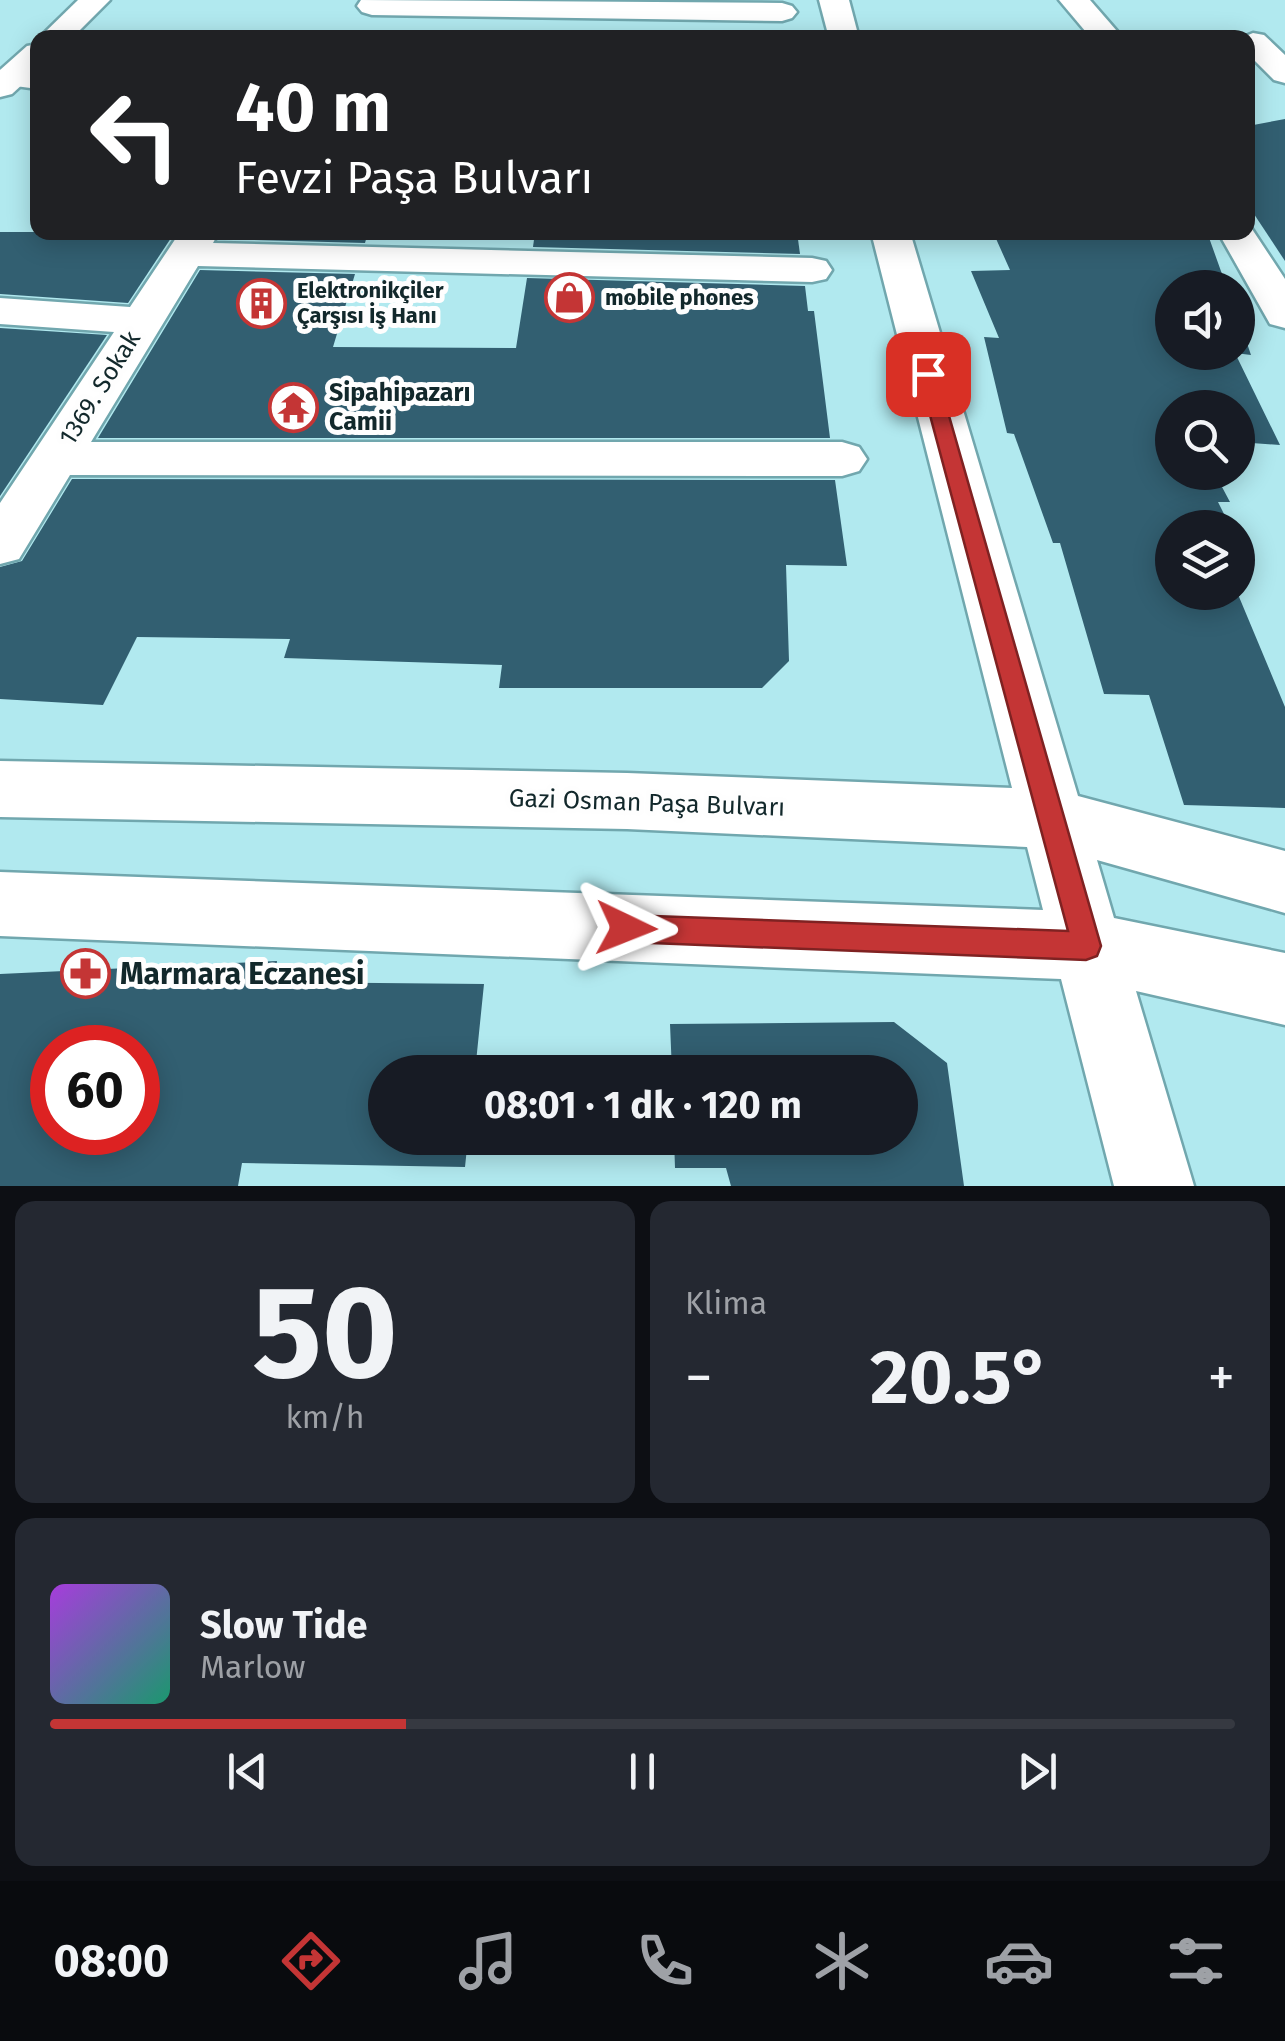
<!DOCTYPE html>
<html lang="tr">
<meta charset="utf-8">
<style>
:root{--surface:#171b24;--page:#242831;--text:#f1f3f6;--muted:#9ea1a6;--line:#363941;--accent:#c43535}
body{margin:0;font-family:"Fira Sans",sans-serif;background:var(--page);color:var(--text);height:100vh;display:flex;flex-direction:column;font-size:38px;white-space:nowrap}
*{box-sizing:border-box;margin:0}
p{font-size:32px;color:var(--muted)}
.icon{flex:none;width:55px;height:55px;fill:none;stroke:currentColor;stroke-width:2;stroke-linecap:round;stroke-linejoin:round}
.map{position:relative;height:1186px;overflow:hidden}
.panel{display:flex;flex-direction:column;gap:15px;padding:15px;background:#0d0f14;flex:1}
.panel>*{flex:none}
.guide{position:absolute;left:30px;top:30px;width:1225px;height:210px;border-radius:20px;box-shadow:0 5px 25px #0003;background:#202124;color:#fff;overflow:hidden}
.buttons{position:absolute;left:1155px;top:270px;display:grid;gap:20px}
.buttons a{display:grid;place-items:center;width:100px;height:100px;border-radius:50%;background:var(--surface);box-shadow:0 5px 25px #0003;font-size:50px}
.speed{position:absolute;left:30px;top:1025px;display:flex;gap:20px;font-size:50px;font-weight:700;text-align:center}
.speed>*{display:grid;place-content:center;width:130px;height:130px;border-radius:50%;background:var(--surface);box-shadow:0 5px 25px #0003;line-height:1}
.speed .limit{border:15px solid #d22;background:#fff;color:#111}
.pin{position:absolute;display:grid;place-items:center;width:85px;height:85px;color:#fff;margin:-42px;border-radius:20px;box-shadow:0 5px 15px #0006}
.me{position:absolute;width:110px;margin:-55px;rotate:92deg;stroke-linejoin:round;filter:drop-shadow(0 0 8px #0008)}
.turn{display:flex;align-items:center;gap:35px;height:210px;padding:0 40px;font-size:45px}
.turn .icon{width:130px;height:130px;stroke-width:2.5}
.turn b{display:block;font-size:70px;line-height:85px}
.big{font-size:75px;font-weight:700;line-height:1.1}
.panel .widget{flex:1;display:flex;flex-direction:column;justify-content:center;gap:15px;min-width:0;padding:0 35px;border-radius:20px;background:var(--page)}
.panel .dial{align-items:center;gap:0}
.dial b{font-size:130px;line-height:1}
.song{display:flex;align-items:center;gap:30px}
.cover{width:120px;height:120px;border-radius:15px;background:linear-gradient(135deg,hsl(280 70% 55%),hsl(160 70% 35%))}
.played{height:10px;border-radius:5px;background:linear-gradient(90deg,var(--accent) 30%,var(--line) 30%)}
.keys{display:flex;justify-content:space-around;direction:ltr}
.heat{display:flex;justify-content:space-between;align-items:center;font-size:55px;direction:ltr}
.panel .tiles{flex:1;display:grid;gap:15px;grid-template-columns:1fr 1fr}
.widget:last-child{grid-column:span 2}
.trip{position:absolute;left:368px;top:1055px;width:550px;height:100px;border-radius:50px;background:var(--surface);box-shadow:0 5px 25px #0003;font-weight:700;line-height:100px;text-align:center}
.dock{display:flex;height:160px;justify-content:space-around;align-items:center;background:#090b0e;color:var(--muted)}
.dock .icon{width:70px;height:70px}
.dock .current{color:var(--accent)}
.dock b{font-size:45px;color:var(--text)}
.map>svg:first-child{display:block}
.building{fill:#325f71;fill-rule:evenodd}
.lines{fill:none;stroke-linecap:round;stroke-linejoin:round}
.minor-casing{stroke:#71a7ae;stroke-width:5}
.major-casing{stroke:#71a7ae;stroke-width:5}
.minor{fill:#fff;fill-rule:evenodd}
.major{fill:#fff;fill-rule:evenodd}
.route{fill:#c43535;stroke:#7f2222;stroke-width:2.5}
.labels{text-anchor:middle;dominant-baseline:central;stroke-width:10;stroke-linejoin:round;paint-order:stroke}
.far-poi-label{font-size:22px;font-weight:bold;fill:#12282b;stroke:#fefefe;text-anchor:start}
.street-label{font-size:25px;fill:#12282b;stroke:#fefefe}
.poi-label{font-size:25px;font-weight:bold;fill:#12282b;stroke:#fefefe;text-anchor:start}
.near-poi-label{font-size:30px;font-weight:bold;fill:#12282b;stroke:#fefefe;text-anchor:start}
</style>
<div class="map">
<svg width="1285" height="1186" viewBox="0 0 1285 1186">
<rect width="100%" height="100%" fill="#b1e9ef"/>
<g class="building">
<polygon points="1285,119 1285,261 1248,205 1248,126"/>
<polygon points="0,232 175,232 128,303 0,294"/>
<polygon points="222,232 368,232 365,243 219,239"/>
<polygon points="535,232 797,232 800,254 533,247"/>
<polygon points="993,232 1207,232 1227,288 1172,288 1172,352 1238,352 1238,317 1251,355 1235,353 1280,445 1238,442 1238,408 1172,408 1172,472 1214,472 1230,502 1218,502 1231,528 1172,528 1172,592 1237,592 1285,707 1285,808 1184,805 1149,695 1104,694 1060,543 1053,543 1014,434 1007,433 984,337 999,338 971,271 1010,270"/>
<polygon points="200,270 355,274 333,347 516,348 527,278 805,286 808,311 814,311 830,438 98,438"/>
<polygon points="0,328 107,335 0,496"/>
<polygon points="72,479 835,480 847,566 786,565 789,661 762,688 499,688 502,665 284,658 290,639 137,637 103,705 0,699 0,567 22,561"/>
<path d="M277,961L274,982L484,984L475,1072H385V1138H468L465,1167L242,1163L238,1186H0V974ZM52,1048H138V1132H52Z"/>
<polygon points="894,1022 947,1063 964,1186 731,1186 726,1168 675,1168 674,1138 900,1138 900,1072 672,1072 670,1024"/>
</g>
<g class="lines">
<defs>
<g id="minor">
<polygon points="361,0 782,3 792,6 797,12 792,18 782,21 372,15 362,12 357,6"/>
<polygon points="1059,0 1090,0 1123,38 1091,38"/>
<polygon points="1253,33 1264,35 1285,55 1285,83 1274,80 1248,54 1248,38 1241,38"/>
<polygon points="11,67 38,69 38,89 0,84 0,70"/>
<polygon points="1248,223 1285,279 1285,328 1270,324 1218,232 1248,232"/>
<polygon points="180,232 219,232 213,243 812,258 826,261 832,270 826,279 812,282 198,266 91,442 842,442 859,447 867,459 859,471 842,476 70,475 19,559 0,564 0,503 114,332 0,324 0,298 130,307"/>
</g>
<g id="major">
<polygon points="78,0 110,0 72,38 39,38"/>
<polygon points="819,0 849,0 859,38 829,38"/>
<polygon points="38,44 38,70 12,94 0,97 0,70 27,46"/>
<polygon points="871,232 910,232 1078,796 1285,851 1285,913 1097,860 1114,918 1285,953 1285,1025 1136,991 1194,1186 1114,1186 1061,979 0,936 0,872 1043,910 1027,847 627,829 0,817 0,761 627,773 1012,788"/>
</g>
</defs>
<use href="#minor" class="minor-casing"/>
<use href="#major" class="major-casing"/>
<use href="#minor" class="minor"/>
<use href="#major" class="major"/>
</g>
<polygon class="route" points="928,368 937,374 1101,946 1097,956 1086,960 626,942 615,938 611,928 615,919 626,915 1068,931 919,374"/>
<defs>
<symbol id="shop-ring" viewBox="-11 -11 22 22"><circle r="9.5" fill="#fefefe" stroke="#c43535" stroke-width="1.5"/><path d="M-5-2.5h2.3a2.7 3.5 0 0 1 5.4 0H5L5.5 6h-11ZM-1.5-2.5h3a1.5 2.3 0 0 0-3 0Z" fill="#c43535"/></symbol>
<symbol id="building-ring" viewBox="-11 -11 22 22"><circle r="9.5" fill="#fefefe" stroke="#c43535" stroke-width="1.5"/><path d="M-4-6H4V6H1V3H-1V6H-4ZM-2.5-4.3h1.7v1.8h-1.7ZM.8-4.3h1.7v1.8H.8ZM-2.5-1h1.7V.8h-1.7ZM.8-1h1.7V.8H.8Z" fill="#c43535"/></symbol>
<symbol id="temple-ring" viewBox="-11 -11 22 22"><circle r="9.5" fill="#fefefe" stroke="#c43535" stroke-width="1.5"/><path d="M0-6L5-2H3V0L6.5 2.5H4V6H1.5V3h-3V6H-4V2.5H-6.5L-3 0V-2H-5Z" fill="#c43535"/></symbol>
<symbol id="pharmacy-ring" viewBox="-11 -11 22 22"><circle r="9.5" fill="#fefefe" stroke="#c43535" stroke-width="1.5"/><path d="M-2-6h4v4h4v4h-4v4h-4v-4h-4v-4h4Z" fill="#c43535"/></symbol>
</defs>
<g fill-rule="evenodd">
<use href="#shop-ring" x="542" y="270" width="55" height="55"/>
<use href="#building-ring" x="234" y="276" width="55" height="55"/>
<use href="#temple-ring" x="266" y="380" width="55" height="55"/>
<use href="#pharmacy-ring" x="58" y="946" width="55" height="55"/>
</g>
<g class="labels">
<g class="far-poi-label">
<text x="297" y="290">Elektronikçiler<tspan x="297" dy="25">Çarşısı İş Hanı</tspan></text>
<text x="605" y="297">mobile phones</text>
</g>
<g class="street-label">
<text transform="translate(100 388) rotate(-58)">1369. Sokak</text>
<text transform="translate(647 803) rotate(2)">Gazi Osman Paşa Bulvarı</text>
</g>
<g class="poi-label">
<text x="329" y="393">Sipahipazarı<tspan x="329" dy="29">Camii</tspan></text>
</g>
<g class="near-poi-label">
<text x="120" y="974">Marmara Eczanesi</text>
</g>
</g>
</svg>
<div class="buttons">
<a><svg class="icon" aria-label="sound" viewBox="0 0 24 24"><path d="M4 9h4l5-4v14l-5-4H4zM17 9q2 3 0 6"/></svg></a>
<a><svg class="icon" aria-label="search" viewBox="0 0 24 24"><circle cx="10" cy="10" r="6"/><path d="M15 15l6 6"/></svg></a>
<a><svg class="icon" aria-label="layers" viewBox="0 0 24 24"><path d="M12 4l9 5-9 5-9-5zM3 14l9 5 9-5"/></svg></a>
</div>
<div class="speed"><div class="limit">60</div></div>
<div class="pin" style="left:928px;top:374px;background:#d93025"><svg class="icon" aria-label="arrive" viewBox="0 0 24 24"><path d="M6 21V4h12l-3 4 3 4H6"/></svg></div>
<svg class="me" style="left:626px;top:928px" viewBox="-20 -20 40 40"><path d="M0-17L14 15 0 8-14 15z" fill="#c43535" stroke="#fff" stroke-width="4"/></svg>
<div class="trip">08:01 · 1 dk · 120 m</div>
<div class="guide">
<div class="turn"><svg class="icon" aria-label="left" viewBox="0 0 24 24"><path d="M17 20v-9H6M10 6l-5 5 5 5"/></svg><div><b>40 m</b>Fevzi Paşa Bulvarı</div></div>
</div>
</div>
<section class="panel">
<div class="tiles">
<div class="widget dial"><b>50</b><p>km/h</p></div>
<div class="widget"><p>Klima</p>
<div class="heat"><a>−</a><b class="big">20.5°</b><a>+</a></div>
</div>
<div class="widget">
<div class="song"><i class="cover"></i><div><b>Slow Tide</b><p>Marlow</p></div></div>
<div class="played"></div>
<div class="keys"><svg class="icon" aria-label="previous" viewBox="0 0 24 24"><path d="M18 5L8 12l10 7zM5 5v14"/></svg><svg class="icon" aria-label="pause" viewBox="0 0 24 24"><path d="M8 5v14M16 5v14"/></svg><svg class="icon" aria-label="next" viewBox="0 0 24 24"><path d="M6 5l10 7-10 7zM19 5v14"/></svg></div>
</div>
</div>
</section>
<nav class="dock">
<b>08:00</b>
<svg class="icon current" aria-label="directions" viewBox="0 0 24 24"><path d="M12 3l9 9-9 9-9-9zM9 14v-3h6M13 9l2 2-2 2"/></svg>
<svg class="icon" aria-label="music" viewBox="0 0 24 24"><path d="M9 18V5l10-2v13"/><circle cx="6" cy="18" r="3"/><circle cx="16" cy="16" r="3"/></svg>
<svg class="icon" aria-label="phone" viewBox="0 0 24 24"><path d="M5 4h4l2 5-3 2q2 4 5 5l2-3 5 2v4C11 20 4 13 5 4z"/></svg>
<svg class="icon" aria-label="climate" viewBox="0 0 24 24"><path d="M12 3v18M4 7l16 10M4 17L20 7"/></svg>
<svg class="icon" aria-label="car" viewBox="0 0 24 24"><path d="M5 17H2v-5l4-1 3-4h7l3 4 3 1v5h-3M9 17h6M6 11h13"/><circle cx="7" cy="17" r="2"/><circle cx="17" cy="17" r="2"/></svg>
<svg class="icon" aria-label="filters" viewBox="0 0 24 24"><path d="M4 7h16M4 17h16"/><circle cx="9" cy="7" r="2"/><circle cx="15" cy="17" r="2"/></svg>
</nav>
